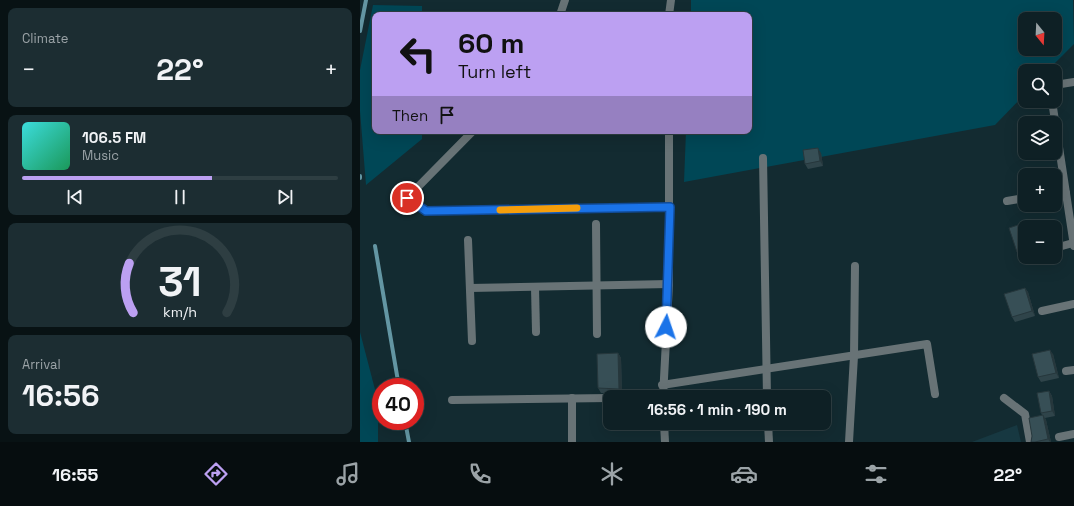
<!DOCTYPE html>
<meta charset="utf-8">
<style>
:root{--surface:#0e2025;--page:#1c2d32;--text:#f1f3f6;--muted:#9ba3a7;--line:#2e3e42;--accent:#bca0f2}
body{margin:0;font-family:"Space Grotesk",sans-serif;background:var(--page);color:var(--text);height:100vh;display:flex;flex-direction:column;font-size:15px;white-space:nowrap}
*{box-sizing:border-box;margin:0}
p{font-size:13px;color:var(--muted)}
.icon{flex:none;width:22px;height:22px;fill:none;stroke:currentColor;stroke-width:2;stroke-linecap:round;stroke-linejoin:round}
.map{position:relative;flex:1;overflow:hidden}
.sheet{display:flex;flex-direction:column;gap:8px;padding:8px;background:#081214;width:360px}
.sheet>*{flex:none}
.banner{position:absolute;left:12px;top:12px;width:380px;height:122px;border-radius:8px;box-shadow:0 4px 16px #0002,0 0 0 1px var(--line);background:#bca0f2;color:#111;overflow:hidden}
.needle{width:26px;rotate:162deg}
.fabs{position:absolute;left:658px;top:12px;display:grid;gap:8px}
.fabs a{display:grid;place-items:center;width:44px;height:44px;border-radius:8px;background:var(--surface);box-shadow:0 4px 16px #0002,0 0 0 1px var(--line);font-size:20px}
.speed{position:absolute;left:12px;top:378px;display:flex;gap:8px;font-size:20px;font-weight:700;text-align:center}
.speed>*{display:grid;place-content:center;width:52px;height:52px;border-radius:50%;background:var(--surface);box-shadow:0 4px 16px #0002,0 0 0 1px var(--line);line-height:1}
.speed .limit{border:6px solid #d22;background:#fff;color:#111}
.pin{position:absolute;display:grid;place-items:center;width:34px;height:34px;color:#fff;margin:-17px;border:2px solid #fff;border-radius:50%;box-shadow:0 1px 4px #0007}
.me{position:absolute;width:44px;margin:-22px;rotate:4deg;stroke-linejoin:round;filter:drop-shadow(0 0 3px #0008)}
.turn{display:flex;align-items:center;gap:14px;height:84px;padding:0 20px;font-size:18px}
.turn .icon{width:52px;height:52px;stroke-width:2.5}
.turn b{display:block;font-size:28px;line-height:34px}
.then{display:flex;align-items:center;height:38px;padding:0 20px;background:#0003;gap:8px;font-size:15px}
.big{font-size:30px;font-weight:700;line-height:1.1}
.sheet .widget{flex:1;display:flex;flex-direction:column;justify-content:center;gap:6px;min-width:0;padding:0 14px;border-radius:8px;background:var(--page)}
.sheet .dial{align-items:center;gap:0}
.dial svg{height:104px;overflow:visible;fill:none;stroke:var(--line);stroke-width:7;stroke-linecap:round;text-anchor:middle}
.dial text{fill:var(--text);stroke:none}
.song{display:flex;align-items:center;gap:12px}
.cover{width:48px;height:48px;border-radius:6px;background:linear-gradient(135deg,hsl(180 70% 55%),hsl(150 70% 35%))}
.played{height:4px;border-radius:2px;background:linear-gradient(90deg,var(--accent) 60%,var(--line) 60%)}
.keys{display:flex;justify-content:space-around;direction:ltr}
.heat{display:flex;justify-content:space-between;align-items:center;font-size:22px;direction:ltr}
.trip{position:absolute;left:243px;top:390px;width:228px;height:40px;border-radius:8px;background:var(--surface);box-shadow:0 4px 16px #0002,0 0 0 1px var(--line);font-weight:700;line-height:40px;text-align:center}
.tabs{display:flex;height:64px;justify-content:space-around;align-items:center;background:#060d0f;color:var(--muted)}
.tabs .icon{width:28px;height:28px}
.tabs .on{color:var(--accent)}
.tabs b{font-size:18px;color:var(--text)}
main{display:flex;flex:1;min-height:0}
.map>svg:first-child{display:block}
.built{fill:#173841}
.green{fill:#004756;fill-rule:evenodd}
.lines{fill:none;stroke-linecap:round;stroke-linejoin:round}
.stream{stroke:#6396a3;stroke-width:4}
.service{stroke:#687376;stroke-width:8}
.minor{stroke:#687376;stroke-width:8}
.tertiary{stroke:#687376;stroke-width:8}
.wall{fill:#2f444a}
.shaded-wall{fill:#26373c}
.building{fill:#374f56;stroke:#26373c}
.route-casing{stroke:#114b97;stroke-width:10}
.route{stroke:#1a73e8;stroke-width:7}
.slow{stroke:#f59e0b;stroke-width:7}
</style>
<main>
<section class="sheet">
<div class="widget"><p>Climate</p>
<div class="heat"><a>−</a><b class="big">22°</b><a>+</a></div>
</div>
<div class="widget">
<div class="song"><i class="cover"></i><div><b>106.5 FM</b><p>Music</p></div></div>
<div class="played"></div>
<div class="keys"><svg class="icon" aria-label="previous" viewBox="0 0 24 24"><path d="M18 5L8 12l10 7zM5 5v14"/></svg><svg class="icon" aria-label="pause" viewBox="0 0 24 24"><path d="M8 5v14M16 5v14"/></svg><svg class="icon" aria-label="next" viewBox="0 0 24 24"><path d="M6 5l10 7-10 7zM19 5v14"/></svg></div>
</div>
<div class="widget dial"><svg viewBox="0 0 100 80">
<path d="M14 69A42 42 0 1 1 86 69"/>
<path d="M14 69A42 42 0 0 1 11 31" stroke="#bca0f2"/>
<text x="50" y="56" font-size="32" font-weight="700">31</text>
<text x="50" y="72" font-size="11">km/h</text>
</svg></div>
<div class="widget"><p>Arrival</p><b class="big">16:56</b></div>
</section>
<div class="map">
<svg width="714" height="442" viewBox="0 0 714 442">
<rect width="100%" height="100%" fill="#132b31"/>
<polygon class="built" points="657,425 661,442 612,442"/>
<g class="green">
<path d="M331,0H713L714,44L687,71H665V94L635,125L324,182L326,131H389V15H331ZM665,19H695V49H665Z"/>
<polygon points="13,5 62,6 62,15 15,15 15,131 62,131 62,139 6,185 0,111 0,70"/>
<polygon points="0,332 18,401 18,442 0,442"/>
</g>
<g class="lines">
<g class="stream">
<polyline points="0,31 6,0"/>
<polyline points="0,176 0,178"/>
<polyline points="15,246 39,387"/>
<polyline points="45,421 49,442"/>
</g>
<g class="service">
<polyline points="236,224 237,334"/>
<polyline points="108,240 112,341"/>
<polyline points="175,287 176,332"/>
<polyline points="110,288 309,284"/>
<polyline points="644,398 665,414 670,442"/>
</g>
<g class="minor">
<polyline points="200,15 205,0"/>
<polyline points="695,85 714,82"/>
<polyline points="692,101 714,246"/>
<polyline points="113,131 47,198 66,211 310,207"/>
<polyline points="403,158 407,397"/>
<polyline points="695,194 706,193"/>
<polyline points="647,201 665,198"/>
<polyline points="695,248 713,243"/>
<polyline points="682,311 714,304"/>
<polyline points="706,371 714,370"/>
<polyline points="302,385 567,344 575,394"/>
<polyline points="92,400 250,398"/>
<polyline points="408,423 409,442"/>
<polyline points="699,437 714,434"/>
<polyline points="212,442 212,398"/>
<polyline points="489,442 494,356 495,266"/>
</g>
<g class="tertiary">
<polyline points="309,15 311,0"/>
<polyline points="303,397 309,284 309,131"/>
<polyline points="304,423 305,442"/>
</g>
</g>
<g class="wall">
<polygon points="461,153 463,166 448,169 445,164"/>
<polygon points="661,224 664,229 665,232 665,256 660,257 657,252"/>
<polygon points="665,288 668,292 675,316 655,322 652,317"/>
<polygon points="258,353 261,358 262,394 241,393 238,388"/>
<polygon points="693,354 699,378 681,382 678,377"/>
<polygon points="689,391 692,396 695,416 685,418 686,420 691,442 671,442 682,415 681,413"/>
</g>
<g class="shaded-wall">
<polygon points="458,148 461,153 463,166 460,161"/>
<polygon points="661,224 664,229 665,232 665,238"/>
<polygon points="665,288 668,292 675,316 672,311"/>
<polygon points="690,350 693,354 699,378 696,373"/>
<polygon points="258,353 261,358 262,394 259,389"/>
<polygon points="689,391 692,396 695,416 692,411"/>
<polygon points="683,415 686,420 691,442 690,442 688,439"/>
</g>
<g class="building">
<polygon points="458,148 460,161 445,164 443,150"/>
<polygon points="661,224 665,238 665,250 657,252 649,228"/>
<polygon points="665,288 672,311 652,317 644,294"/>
<polygon points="690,350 696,373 678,377 672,354"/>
<polygon points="258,353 259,389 238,388 237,354"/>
<polygon points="689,391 692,411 681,413 677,393"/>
<polygon points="683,415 688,439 675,442 671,442 672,436 669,418"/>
</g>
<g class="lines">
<defs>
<polyline id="route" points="47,198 66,211 310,207 306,327"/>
</defs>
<use href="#route" class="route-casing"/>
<use href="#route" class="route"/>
<polyline class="slow" points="140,210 217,208"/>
</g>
</svg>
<div class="fabs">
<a><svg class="needle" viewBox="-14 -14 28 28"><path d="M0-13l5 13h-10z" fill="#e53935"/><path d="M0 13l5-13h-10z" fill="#9ba3a7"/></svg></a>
<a><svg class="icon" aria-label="search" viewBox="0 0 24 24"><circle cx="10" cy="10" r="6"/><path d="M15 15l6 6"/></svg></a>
<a><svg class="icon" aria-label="layers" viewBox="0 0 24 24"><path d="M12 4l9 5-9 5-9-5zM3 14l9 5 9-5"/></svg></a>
<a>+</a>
<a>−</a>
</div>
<div class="speed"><div class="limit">40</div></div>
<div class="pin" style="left:47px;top:198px;background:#d93025"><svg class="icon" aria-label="arrive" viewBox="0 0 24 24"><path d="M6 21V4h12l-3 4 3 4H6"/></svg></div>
<svg class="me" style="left:306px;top:327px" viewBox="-20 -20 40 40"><circle r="19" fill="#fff"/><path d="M0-13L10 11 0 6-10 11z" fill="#1a73e8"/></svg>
<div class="trip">16:56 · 1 min · 190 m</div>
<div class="banner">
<div class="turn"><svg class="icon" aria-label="left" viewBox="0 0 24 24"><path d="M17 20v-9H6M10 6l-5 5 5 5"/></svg><div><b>60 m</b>Turn left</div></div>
<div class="then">Then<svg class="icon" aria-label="arrive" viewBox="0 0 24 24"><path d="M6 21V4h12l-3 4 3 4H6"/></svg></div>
</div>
</div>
</main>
<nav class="tabs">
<b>16:55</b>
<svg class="icon on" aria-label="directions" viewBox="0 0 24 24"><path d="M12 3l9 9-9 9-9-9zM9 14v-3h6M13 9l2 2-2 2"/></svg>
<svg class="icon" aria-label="music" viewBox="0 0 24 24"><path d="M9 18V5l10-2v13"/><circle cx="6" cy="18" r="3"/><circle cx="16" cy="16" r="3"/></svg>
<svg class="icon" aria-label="phone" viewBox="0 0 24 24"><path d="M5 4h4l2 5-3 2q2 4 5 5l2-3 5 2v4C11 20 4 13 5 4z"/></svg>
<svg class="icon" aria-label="climate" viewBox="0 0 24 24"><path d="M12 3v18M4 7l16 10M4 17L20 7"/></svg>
<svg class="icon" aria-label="car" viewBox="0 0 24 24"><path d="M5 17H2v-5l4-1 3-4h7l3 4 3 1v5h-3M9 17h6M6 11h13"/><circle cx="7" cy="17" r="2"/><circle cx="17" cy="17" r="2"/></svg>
<svg class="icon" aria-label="filters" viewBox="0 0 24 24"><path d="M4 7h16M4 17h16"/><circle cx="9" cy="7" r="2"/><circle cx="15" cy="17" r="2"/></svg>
<b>22°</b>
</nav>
